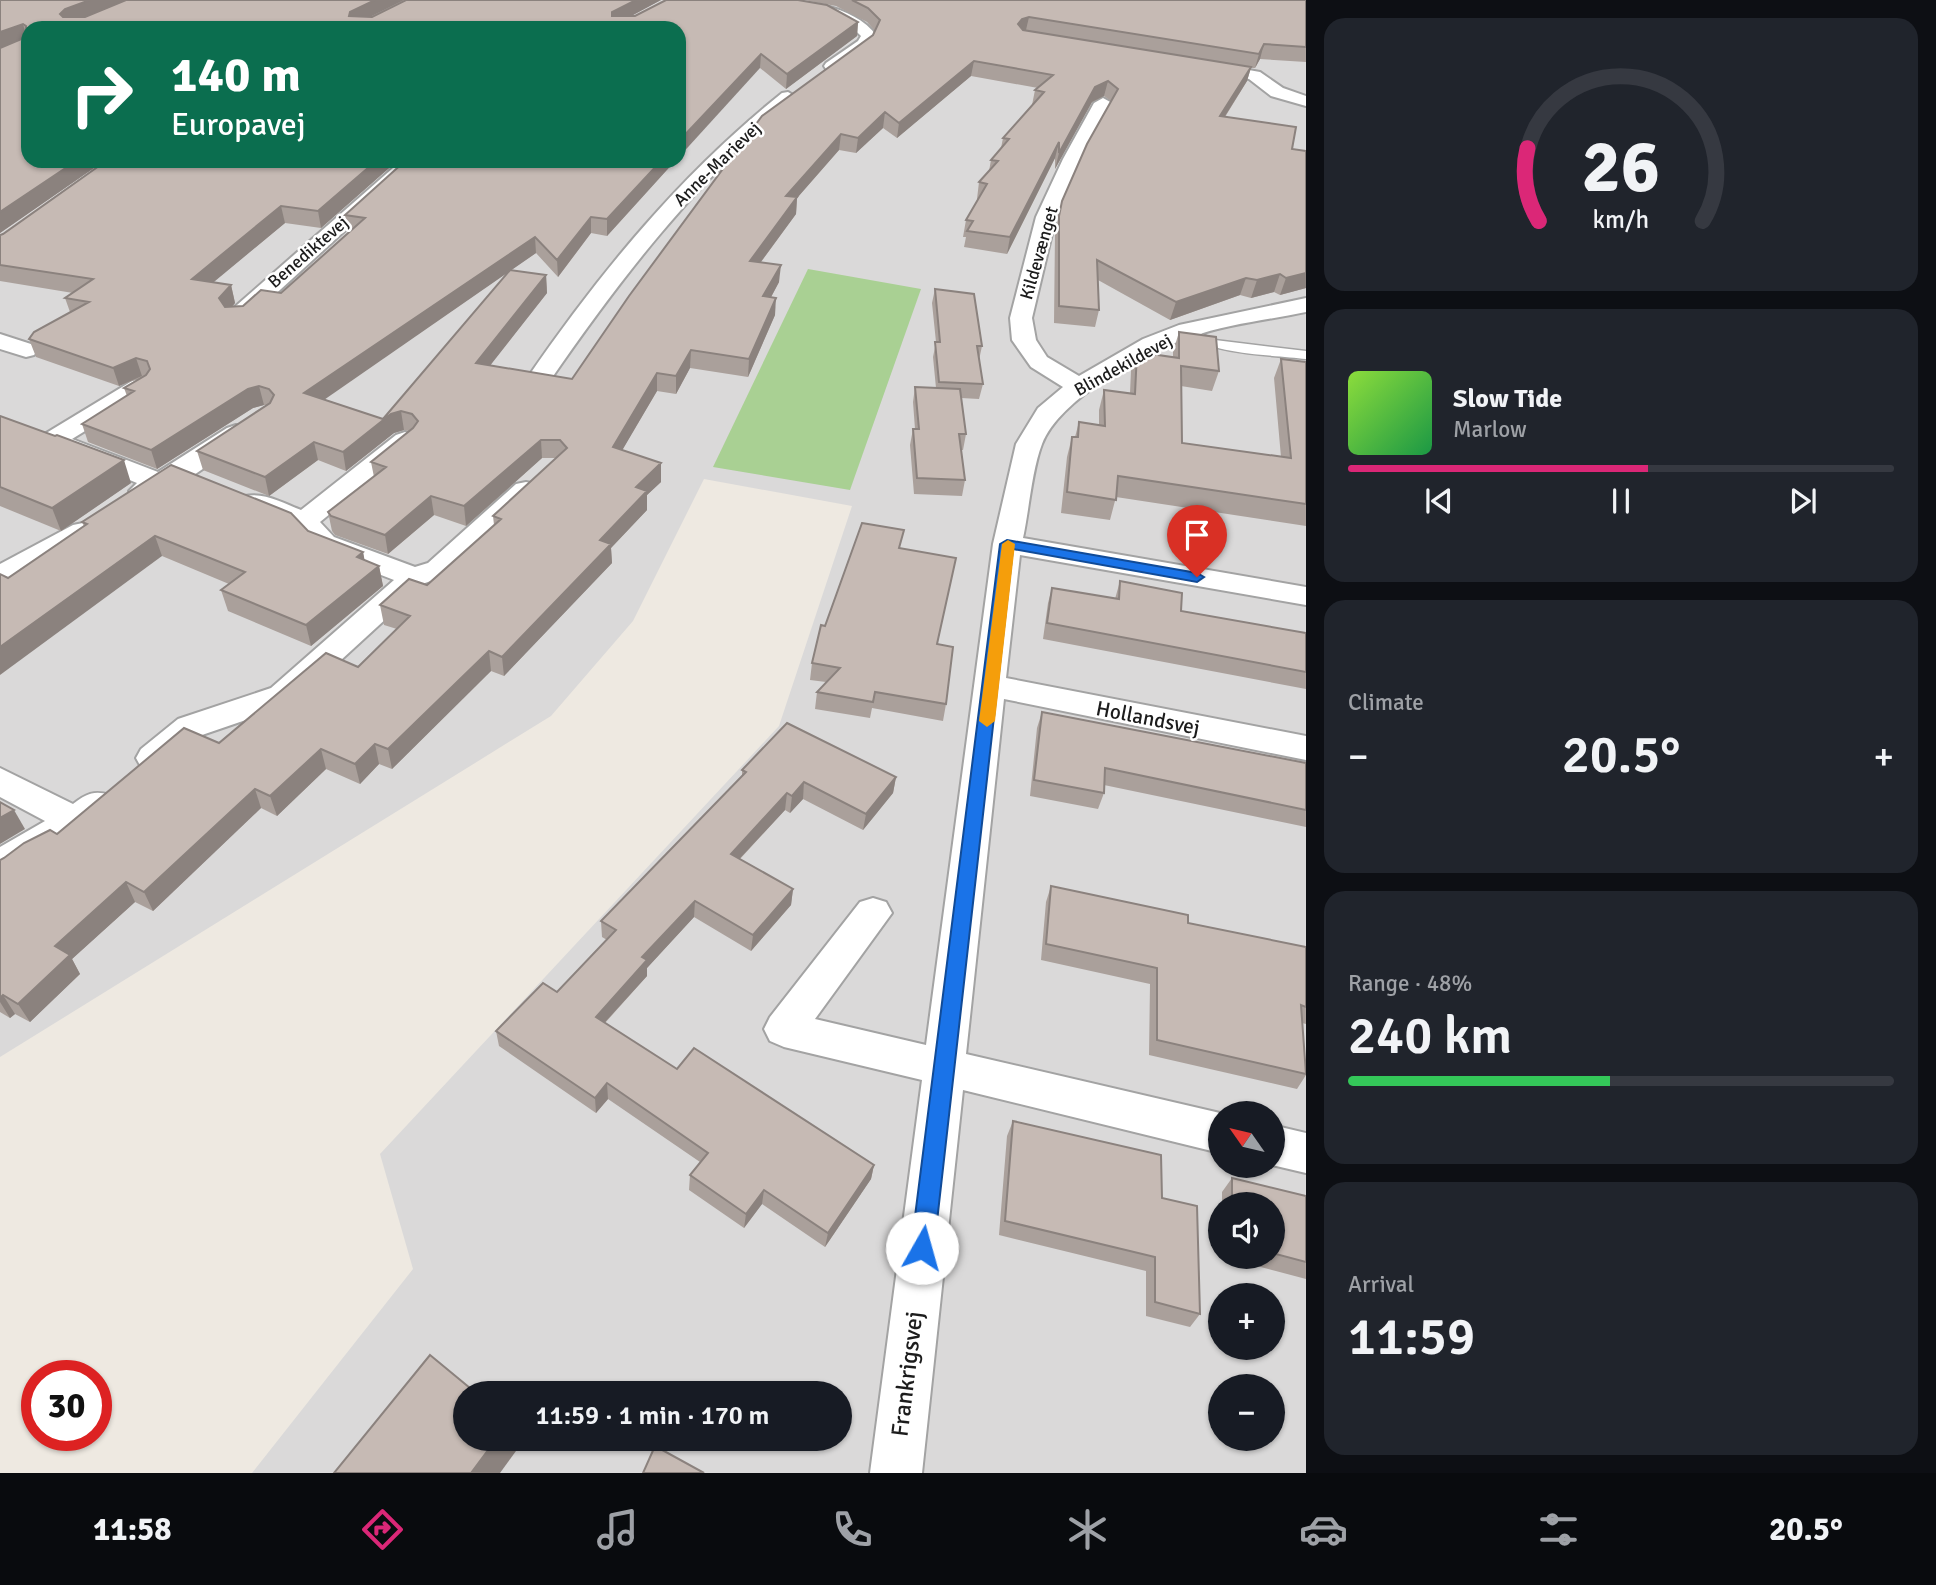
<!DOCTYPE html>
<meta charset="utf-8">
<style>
:root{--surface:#171b24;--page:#20242c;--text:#f1f3f6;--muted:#9ea1a6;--line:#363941;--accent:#db2777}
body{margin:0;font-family:Signika,sans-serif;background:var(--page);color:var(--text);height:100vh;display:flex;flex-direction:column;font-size:26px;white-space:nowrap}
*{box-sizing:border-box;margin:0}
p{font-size:23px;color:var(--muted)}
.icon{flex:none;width:38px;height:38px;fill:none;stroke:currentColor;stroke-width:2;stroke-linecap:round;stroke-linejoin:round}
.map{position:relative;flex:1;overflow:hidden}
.details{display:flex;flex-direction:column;gap:18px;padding:18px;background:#0d0f14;width:630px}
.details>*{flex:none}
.hud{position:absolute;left:21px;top:21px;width:665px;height:147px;border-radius:21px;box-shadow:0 2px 5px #0004;background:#0b6e4f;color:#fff;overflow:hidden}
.needle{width:46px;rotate:304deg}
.fabs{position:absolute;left:1208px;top:1101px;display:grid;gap:14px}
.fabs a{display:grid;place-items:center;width:77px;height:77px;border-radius:50%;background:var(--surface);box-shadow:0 2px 5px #0004;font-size:35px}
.speed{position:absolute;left:21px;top:1360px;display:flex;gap:14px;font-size:35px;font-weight:700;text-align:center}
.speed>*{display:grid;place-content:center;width:91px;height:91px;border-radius:50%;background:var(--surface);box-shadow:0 2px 5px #0004;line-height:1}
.speed .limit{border:10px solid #d22;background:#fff;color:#111}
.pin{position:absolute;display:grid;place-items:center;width:60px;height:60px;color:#fff;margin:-72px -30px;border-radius:50% 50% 50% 0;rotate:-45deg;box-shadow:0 0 7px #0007}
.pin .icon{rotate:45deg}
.me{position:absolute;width:77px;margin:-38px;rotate:7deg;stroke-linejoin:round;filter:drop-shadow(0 0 5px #0008)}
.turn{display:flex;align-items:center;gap:24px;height:147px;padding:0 35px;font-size:32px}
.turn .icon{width:91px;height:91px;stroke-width:2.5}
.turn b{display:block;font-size:49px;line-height:60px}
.big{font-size:52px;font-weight:600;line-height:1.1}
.details .tile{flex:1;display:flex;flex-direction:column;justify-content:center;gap:10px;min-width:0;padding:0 24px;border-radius:21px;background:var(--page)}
.details .dial{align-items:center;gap:0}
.dial svg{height:182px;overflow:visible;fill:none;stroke:var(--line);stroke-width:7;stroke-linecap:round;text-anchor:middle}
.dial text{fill:var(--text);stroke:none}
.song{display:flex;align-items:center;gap:21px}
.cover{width:84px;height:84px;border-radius:10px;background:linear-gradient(135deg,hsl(90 70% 55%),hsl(140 70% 35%))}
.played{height:7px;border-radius:4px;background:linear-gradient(90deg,var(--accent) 55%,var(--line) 55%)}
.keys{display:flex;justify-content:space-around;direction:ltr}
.heat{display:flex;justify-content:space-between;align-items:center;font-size:38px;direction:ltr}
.charge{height:10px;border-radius:5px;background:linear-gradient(90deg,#34c759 48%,var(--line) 0)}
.trip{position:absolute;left:453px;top:1381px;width:399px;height:70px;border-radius:35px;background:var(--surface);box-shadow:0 2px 5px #0004;font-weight:600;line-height:70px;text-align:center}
.tab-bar{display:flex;height:112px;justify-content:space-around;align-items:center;background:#090b0e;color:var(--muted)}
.tab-bar .icon{width:49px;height:49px}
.tab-bar .selected{color:var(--accent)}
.tab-bar b{font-size:32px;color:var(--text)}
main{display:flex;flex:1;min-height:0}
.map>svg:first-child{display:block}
.residential{fill:#dad9d9;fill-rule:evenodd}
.forest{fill:#a9d093}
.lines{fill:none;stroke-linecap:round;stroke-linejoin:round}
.service-casing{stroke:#a3a3a3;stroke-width:3}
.minor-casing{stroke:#a3a3a3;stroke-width:4}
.service{fill:#fff;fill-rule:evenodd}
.minor{fill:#fff;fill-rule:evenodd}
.wall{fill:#aaa09b;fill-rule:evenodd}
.shaded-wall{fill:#8b827e}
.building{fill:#c6bab4;stroke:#8b827e;stroke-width:2}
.route{fill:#1a73e8;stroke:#114b97;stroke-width:2}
.slow{fill:#f59e0b}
.labels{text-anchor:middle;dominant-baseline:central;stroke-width:5;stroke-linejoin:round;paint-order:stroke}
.far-street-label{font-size:18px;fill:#1c1c1c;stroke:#fff}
.street-label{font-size:21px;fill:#1c1c1c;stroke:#fff}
.near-street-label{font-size:24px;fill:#1c1c1c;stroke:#fff}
</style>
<main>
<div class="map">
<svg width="1306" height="1473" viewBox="0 0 1306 1473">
<rect width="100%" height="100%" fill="#eee9e1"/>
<path class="residential" d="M128,0H1306V1473H252L413,1269L380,1154L779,726L852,506L704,479L633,621L551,716L0,1057V46L28,161H679V28H49ZM1220,1113H1272V1166H1220ZM1220,1204H1272V1256H1220ZM1220,1295H1272V1348H1220ZM1220,1386H1272V1438H1220ZM466,1393H840V1438H466Z"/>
<polygon class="forest" points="808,269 921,289 850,490 713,467"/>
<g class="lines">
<defs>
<path id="service" d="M1196,331L1215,340L1306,351V359C1276,355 1212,355 1190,335Z"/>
<g id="minor">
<path d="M750,0C790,0 850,0 877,36C868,50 843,74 826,69L824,66L826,63L858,41L861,36C837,10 790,10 757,4Z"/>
<polygon points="1204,62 1260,72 1283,88 1306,96 1306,106 1271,96 1249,79 1198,70 1196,67 1198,64"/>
<path d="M788,92L796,97L794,101C695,181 621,278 549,382L540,384L531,382L528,377C601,271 681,174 782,93Z"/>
<path d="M1103,98L1112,103L1081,159L1056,217L1032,318L1036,340L1047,357L1079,376L1143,339L1179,325L1306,298V312C1268,320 1227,324 1191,337C1146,352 1060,398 1042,444C1032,469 1029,511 1023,538L1306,587V605L1020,555L1006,678L1306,736V760L1004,699L966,1054L1220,1113V1153L963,1090L922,1473H870L922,1080L784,1047L770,1041L764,1029L770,1017L860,902L873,898L886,902L892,913L815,1019L926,1045L993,544L1016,444L1038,408L1063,387L1031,367L1012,340L1010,318L1036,217L1063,159L1094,103Z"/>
<polygon points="401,161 421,161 245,322 229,322 226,317 229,312"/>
<polygon points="0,334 34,345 38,350 34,355 26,357 0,349"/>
<path d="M141,379L150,381L153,386L150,391L72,439L158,472L227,428L236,425L245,428L249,433L245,438C220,456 163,504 132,497L129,491L137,483L43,445L39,440L43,435L132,381Z"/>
<path d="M405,432L414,435L418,440L414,445L320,522L334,537L415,567L428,563L516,484L526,482L536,484L539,490L448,575L425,583L293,704L202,735L165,767L153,770L141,767L136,758L141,749L178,719L271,688L394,580L314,549L294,527L245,508L241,502L245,496C264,492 283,503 301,510L396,435Z"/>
<polygon points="83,523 93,525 97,531 93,537 10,583 0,586 0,564 73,525"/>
<path d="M0,768L73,804C86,794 94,790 110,795L115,804L110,813L89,831L37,859L13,876L0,880V847L45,821L0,797Z"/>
<polygon points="1272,1125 1306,1133 1306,1173 1272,1165"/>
</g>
</defs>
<use href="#service" class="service-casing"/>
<use href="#minor" class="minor-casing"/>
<use href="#service" class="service"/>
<use href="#minor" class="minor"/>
</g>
<g class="wall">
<polygon points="0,0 404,0 371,16 661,0 630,16 858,22 857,36 786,89 760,68 28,28 104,161 0,233"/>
<path d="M804,0H1306V62L1260,59L1255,68H1251L1247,81L1225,117L1292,149L1306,151V288L1280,295L1274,292L1251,298L1240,295L1170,320L1098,280L1099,310L1095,327L1054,323L1055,233L1062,201L1111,101L1104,96L1092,102L1055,169V158L1007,254L964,247L966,237H963L966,220L978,199H977L979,182L989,171L991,160L1001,148L1003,138L1032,105L1035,90L1038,88L971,76L897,138L883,128L856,153L839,150L797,198L796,214L761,262L779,282L771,297L775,315L748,377L690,368L676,394L657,391L622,450L661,482L647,495V510L611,548L612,563L504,676L491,671L392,769L379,764L360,784L326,769L277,816L261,808L153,911L135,902L72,959L80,974L30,1022L15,1014L10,1018L0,1012V860L57,834L219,743L358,667L397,629L384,625L380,605L427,585L494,525L493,516L556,458H542L466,526L434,515L388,554L335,535L332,531L328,512L374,477L371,462L409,431L404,430L394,433L346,471L318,460L269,496L203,470L197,451L266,405H264L253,408L157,469L88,442L82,424L127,396L124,388L143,377L119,386L36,357L29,339L70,312L65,298L73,293L0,281V235L397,161L321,228L285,223L213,282L231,285L235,303L232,307L243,306L281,293L349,232H348L345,215L675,161L607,236L591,233L558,277L536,253L511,270L546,275L547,293L490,365L572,379L873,35L875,31L867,22L836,6ZM508,272L383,419L324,399Z"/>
<polygon points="935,289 982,346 979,360 983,384 979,399 961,398 966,434 963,450 961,450 965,480 962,496 914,494 910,445 913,429 915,429 913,402 915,387 936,388 933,357 936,342 932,303"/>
<polygon points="1179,332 1219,371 1212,391 1181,386 1182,443 1281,457 1274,378 1281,359 1306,362 1306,526 1116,497 1110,520 1061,513 1067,457 1072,437 1075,437 1079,422 1099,425 1099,410 1104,390 1130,393 1131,371 1137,352 1173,357 1173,352"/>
<polygon points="0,416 131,483 61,531 0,506"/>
<polygon points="82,522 308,531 363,552 364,560 379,566 383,586 311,646 228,611 221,590 229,584 162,556 8,578 84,526"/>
<polygon points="900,548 937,644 946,704 943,721 872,708 870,718 815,709 817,692 826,682 810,680 812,663 825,626"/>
<polygon points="1120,581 1181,611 1306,633 1306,689 1043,639 1048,603 1052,588 1115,599"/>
<polygon points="1042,712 1306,763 1306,827 1104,785 1104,793 1098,809 1030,796 1037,728"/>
<polygon points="742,770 896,777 893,793 863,830 803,799 790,813 785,810 740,859 793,889 791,905 751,951 694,917 647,968 647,976 605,1023 677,1069 874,1165 871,1179 825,1247 762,1204 744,1228 689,1190 690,1175 700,1162 608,1099 596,1113 499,1046 496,1031 557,992 607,940 602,937 601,921 742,776"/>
<polygon points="1051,886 1188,923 1306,947 1306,1024 1302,1023 1306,1075 1297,1089 1149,1055 1150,984 1041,960 1046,902"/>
<polygon points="1013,1121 1162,1198 1200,1314 1190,1327 1146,1316 1146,1271 999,1235 1007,1136"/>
<polygon points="1232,1178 1306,1196 1306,1279 1223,1257 1272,1256 1272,1204 1222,1204 1222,1192"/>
</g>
<g class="shaded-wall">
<polygon points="90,0 131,0 69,23 60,14 65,9"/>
<polygon points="375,0 404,0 352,26 349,16 350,12"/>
<polygon points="636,0 661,0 613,26 612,16 612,12"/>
<polygon points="1029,17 1026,30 1015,38 1018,24 1022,19"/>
<polygon points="858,22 857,36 786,89 787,74"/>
<polygon points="23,24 27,38 0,48 0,32"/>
<polygon points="1264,44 1260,59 1255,68 1259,54"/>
<polygon points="761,54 760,68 679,157 679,141"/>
<polygon points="974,61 971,76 897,138 899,123"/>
<polygon points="1251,67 1247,81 1215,132 1220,116"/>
<polygon points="1108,81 1104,96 1092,102 1055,169 1059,153 1095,87"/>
<polygon points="885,112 883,128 856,153 858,138"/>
<polygon points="841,134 839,150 797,198 796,214 749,278 750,261 786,196"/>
<polygon points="1059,142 1055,158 1007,254 1010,237"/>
<polygon points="76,161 104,161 0,233 0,212"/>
<polygon points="376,161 397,161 321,228 318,211"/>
<polygon points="661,161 675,161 607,236 607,219"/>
<polygon points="281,206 285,223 197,296 192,279"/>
<polygon points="591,217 591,233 558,277 557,260"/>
<polygon points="535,237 536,253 308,411 304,393"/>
<polygon points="781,265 779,282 762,314 763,296"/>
<polygon points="1306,273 1306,288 1280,295 1286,278"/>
<polygon points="1280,274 1274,292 1251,298 1257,280"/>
<polygon points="546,275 547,293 478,381 476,363"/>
<polygon points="1246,278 1240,295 1170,320 1176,302"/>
<polygon points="231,285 235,303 224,316 219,298"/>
<polygon points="776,298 775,315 748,377 749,359"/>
<polygon points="691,350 690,368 676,394 676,376"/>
<polygon points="136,358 142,376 119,386 113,368"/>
<polygon points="657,373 657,391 613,466 613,447"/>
<polygon points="259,386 264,405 253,408 157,469 151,450 248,389"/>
<polygon points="401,411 404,430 394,433 346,471 343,452 391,414"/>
<polygon points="541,440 542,458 466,526 464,506"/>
<polygon points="314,442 318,460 269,496 265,477"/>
<polygon points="124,460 131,483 61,531 52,508"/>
<polygon points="661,463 661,482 647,495 647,510 611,548 612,563 504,676 502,657 600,540 636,487"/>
<polygon points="431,496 434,515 388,554 385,535"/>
<polygon points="155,536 162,556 0,675 0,647"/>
<polygon points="363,552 367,572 357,557"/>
<polygon points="379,566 383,586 311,646 306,625"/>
<polygon points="489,651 491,671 392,769 388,749"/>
<polygon points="375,744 379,764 360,784 355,764"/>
<polygon points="321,749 326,769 277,816 270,796"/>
<polygon points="896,777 893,793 863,830 866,814"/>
<polygon points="804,782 803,799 790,813 792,796"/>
<polygon points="255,789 261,808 153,911 144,892"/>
<polygon points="787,793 785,810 729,870 731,854"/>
<polygon points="14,810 25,829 0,844 0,818"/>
<polygon points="126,882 135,902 72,959 80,974 30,1022 18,1004 55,946"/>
<polygon points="793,889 791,905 751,951 753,935"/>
<polygon points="695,901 694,917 647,968 647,976 596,1032 596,1017 642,957"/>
<polygon points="3,995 15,1014 10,1018 0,1002 0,998"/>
<polygon points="607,1083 608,1099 596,1113 595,1098"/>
<polygon points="874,1165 871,1179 825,1247 828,1233"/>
<polygon points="764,1190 762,1204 744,1228 746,1214"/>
<polygon points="497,1438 514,1438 516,1451 500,1473 471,1473"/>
</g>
<g class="building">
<polygon points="0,0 90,0 65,9 60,14 63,17 85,17 126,0 375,0 350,12 349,16 372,17 406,0 636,0 612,12 612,16 635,16 666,0 798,0 827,5 858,22 787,74 761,54 679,141 679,28 28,28 28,161 76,161 0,212 0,48 26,37 26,26 23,24 0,32"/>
<polygon points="852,0 1306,0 1306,47 1264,44 1259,54 1029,17 1022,19 1018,24 1023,30 1251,67 1220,116 1296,127 1292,149 1306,151 1306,273 1286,278 1280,274 1257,280 1246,278 1176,302 1097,260 1099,310 1059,306 1059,216 1062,201 1087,144 1118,89 1108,81 1095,87 1059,153 1059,142 1010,237 967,231 973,221 966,220 987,184 979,182 998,161 991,160 1009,139 1003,138 1044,92 1035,90 1053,75 974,61 899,123 885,112 858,138 841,134 786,196 797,197 750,261 781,265 763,296 776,298 749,359 691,350 676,376 657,373 613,447 661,463 636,487 647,491 600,540 611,544 502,657 489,651 388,749 375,744 355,764 321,749 270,796 255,789 144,892 126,882 55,946 70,955 18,1004 3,995 0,998 0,860 4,858 24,843 50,830 57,834 184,728 219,743 326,653 358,667 410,616 380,605 409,579 427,585 501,519 493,516 567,448 560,440 541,440 464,506 431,496 385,535 331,516 328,512 386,467 371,462 413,428 418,421 412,414 401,411 391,414 343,452 314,442 265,477 197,451 270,403 274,395 269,389 259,386 248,389 151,450 82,424 134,391 124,388 146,375 150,369 147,361 136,358 113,368 29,339 34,332 89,302 65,298 93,279 0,265 0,235 3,234 106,161 376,161 318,211 281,206 192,279 231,285 219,298 225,307 243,306 261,290 281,293 365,218 345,215 405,161 661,161 607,219 591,217 557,260 535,237 304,393 383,419 510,270 546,275 476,363 572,379 629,296 762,116 873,35 880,20 868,8"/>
<polygon points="935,289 974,294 982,346 977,346 983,384 939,382 935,342 940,342"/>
<polygon points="1179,332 1216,337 1219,371 1181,366 1182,443 1291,458 1281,359 1306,362 1306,504 1118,476 1116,500 1067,492 1072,437 1078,437 1079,422 1105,426 1104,390 1135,394 1137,352 1179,358"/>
<polygon points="915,387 960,389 966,434 959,434 965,480 917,478 913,429 919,429"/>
<polygon points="0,416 55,436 57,435 124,460 52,508 0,487"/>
<polygon points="171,465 291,513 308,531 363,552 357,557 379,566 306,625 221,590 245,572 155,536 0,647 0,574 8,578 87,524 82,522"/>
<polygon points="862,523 904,530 899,548 956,558 937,644 953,647 946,704 875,692 873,702 817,692 840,668 812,663 821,625 825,626"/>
<polygon points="1120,581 1182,593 1181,611 1306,633 1306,672 1047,623 1052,588 1119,599"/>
<polygon points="1042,712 1306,763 1306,810 1105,768 1104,793 1034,780"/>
<polygon points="787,723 896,777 866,814 804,782 792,796 787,793 731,854 793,889 753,935 695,901 642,957 647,960 596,1017 677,1069 694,1048 874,1165 828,1233 764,1190 746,1214 690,1175 708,1153 607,1083 595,1098 496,1031 543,983 557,992 616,930 601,921 746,772 742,770"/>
<polygon points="0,802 14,810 0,818"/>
<polygon points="1051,886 1188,915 1188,923 1306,947 1306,1007 1301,1005 1306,1074 1157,1040 1157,968 1046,944"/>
<polygon points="1013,1121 1161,1155 1162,1198 1197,1206 1200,1314 1155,1302 1155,1257 1005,1221"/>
<polygon points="1232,1178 1306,1196 1306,1262 1272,1253 1272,1204 1232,1204"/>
<polygon points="430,1355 476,1393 466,1393 466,1438 497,1438 471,1473 334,1473"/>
<polygon points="655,1446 704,1473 643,1473"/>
</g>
<polygon class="route" points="1007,540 1197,573 1204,577 1197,582 1013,549 934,1248 930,1256 922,1259 915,1256 911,1248 1000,544"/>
<polygon class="slow" points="1008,540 1015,544 995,721 987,727 979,721 1002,544"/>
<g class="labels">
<g class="far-street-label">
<text transform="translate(717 164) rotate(-44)">Anne-Marievej</text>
<text transform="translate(308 252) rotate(-41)">Benediktevej</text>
<text transform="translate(1039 253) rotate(-74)">Kildevænget</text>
<text transform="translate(1123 365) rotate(-29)">Blindekildevej</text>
</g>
<g class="street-label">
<text transform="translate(1148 718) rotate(11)">Hollandsvej</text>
</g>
<g class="near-street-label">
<text transform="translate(907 1374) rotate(-83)">Frankrigsvej</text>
</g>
</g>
</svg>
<div class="fabs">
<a><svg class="needle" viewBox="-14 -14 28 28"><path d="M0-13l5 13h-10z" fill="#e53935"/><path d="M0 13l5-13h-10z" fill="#9ea1a6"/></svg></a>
<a><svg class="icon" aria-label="sound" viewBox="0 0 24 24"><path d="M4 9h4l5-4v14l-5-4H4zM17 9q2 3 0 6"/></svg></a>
<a>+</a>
<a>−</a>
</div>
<div class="speed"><div class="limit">30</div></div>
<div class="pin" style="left:1197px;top:577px;background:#d93025"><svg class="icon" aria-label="arrive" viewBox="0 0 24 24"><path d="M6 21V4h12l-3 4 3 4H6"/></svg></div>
<svg class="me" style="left:922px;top:1248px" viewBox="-20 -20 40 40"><circle r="19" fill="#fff"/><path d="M0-13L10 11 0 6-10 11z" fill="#1a73e8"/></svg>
<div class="trip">11:59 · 1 min · 170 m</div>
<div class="hud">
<div class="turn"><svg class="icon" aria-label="right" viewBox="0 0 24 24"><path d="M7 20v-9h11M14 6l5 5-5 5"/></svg><div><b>140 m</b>Europavej</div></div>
</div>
</div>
<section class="details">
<div class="tile dial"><svg viewBox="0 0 100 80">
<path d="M14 69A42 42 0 1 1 86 69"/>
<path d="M14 69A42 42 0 0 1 9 37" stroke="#db2777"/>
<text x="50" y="56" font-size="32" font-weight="700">26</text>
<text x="50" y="72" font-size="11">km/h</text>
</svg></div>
<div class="tile">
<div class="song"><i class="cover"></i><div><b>Slow Tide</b><p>Marlow</p></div></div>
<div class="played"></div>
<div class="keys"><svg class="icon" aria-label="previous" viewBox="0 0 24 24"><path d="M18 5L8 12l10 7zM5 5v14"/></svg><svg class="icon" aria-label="pause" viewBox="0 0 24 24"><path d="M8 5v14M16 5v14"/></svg><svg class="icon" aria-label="next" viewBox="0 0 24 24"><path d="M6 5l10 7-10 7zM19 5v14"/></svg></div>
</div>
<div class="tile"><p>Climate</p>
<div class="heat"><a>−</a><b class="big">20.5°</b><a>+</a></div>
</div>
<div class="tile"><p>Range · 48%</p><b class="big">240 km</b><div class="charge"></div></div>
<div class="tile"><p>Arrival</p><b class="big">11:59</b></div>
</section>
</main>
<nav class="tab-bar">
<b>11:58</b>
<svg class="icon selected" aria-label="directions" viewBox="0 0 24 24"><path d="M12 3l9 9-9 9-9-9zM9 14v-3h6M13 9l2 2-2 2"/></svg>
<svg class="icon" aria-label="music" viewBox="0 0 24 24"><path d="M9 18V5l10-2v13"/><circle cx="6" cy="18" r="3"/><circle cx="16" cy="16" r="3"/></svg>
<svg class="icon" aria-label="phone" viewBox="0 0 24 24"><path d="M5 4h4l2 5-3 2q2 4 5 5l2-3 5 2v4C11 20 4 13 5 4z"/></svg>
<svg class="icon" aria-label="climate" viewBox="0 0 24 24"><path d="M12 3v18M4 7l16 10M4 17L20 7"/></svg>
<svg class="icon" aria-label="car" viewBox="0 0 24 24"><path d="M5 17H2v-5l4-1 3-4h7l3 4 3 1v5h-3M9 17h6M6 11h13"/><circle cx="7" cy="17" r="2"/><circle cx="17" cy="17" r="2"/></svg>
<svg class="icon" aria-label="filters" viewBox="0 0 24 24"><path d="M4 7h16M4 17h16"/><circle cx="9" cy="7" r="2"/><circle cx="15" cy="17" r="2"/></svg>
<b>20.5°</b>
</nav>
